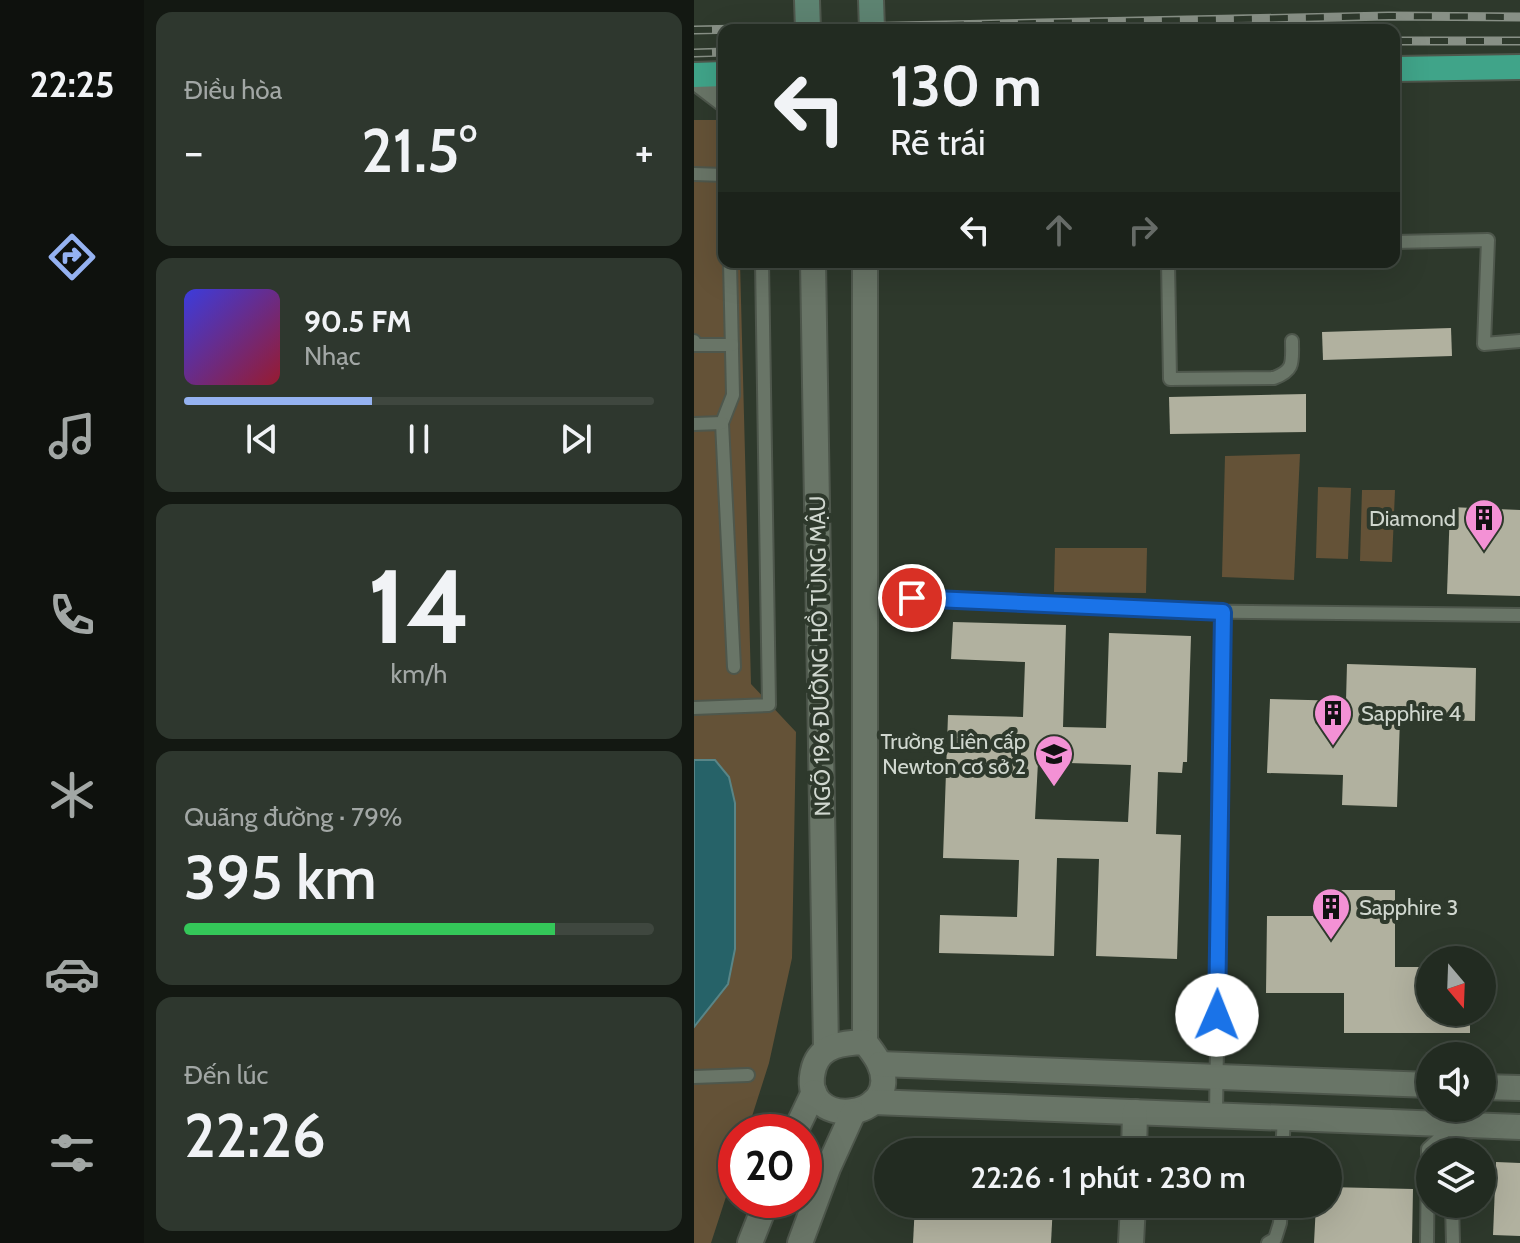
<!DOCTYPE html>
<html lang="vi">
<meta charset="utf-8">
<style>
:root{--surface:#222b21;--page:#2e372e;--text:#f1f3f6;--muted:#a2a7a5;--line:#3f473f;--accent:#95b2f1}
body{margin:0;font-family:Cabin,sans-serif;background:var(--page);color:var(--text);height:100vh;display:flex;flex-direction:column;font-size:30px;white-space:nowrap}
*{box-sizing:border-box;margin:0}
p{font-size:26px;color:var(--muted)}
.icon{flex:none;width:44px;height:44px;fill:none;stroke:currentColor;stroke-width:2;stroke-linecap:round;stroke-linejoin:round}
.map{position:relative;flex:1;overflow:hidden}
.side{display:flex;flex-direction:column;gap:12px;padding:12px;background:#131812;width:550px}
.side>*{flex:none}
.banner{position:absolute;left:24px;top:24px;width:682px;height:244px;border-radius:16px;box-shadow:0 8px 32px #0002,0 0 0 2px var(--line);background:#222b21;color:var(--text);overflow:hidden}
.needle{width:52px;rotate:161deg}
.fabs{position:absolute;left:722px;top:946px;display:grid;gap:16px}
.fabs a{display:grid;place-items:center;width:80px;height:80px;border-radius:50%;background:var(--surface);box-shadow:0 8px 32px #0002,0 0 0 2px var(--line);font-size:40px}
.speed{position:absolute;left:24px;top:1114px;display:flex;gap:16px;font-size:40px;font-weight:700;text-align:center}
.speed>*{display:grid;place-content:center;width:104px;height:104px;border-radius:50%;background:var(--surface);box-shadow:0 8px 32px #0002,0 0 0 2px var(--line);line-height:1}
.speed .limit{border:12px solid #d22;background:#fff;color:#111}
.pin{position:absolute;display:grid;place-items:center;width:68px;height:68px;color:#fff;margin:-34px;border:4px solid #fff;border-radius:50%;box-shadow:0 2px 8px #0007}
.me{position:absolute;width:88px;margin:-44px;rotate:1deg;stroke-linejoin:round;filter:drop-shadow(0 0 6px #0008)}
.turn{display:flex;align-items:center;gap:28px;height:168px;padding:0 40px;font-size:36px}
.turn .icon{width:104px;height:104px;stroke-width:2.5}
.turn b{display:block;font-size:56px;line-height:68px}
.lanes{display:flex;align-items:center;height:76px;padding:0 40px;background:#0003;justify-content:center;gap:40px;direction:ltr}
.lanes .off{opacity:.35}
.big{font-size:60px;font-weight:600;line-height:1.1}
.side .tile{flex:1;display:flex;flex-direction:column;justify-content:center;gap:12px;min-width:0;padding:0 28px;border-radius:16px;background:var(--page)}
.side .dial{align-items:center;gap:0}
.dial b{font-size:104px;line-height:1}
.song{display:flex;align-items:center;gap:24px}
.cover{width:96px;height:96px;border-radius:12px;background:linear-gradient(135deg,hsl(240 70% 55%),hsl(350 70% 35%))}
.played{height:8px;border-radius:4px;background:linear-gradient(90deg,var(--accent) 40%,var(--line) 40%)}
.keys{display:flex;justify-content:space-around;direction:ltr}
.heat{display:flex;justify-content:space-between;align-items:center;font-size:44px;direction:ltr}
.charge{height:12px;border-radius:6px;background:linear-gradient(90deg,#34c759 79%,var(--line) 0)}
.trip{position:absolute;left:180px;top:1138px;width:468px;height:80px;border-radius:40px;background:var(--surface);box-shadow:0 8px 32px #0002,0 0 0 2px var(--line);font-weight:600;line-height:80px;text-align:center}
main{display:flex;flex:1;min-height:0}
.tabs{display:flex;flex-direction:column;width:144px;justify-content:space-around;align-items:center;background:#0e110d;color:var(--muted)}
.tabs .icon{width:56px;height:56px}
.tabs .selected{color:var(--accent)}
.tabs b{font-size:36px;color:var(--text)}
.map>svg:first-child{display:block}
.green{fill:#645237}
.water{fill:#266268;stroke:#598587;stroke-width:2}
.building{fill:#b1b19f;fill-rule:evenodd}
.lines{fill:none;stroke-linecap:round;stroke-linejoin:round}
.lane-casing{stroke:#4e574c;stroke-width:16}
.street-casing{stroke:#4e574c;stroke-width:28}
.secondary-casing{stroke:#4e574c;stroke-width:28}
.highway-casing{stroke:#4e574c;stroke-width:28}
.lane{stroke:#697567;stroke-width:12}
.street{stroke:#697567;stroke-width:24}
.secondary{stroke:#5d8371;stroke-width:24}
.highway{stroke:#40a489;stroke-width:24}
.rail-casing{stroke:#889086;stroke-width:9}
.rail{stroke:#2e392c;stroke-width:6;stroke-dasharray:18;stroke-linecap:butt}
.route-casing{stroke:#114b97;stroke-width:20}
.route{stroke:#1a73e8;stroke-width:14}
.labels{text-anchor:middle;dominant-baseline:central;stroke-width:8;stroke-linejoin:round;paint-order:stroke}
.poi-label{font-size:22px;fill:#d0d7cf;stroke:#2e392c;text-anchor:end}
.street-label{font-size:22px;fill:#d0d7cf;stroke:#2e392c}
</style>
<main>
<nav class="tabs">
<b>22:25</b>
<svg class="icon selected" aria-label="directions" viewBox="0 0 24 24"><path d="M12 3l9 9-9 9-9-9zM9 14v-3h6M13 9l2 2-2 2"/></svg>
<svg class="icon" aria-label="music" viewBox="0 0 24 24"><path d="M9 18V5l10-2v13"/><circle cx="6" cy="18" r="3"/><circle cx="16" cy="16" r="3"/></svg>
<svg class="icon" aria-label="phone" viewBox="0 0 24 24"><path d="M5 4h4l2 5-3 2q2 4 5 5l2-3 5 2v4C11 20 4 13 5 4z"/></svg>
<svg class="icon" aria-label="climate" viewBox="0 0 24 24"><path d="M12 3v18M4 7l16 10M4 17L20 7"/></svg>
<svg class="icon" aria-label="car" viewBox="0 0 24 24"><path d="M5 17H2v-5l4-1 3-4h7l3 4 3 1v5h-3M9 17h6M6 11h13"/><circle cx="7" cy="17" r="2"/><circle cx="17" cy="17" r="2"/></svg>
<svg class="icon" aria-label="filters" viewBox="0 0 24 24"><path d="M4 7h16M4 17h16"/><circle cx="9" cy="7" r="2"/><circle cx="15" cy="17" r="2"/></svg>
</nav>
<section class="side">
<div class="tile"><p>Điều hòa</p>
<div class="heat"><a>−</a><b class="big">21.5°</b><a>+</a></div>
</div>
<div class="tile">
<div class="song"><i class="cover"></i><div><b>90.5 FM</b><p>Nhạc</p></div></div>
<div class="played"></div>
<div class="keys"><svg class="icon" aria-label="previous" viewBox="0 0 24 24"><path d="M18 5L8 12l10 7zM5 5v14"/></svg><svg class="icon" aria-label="pause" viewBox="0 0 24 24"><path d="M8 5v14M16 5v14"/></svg><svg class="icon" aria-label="next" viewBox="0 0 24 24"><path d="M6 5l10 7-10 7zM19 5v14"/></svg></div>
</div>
<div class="tile dial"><b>14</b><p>km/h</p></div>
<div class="tile"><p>Quãng đường · 79%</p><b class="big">395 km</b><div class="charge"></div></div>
<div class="tile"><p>Đến lúc</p><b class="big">22:26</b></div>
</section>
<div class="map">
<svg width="826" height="1243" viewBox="0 0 826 1243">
<rect width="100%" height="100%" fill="#2e392c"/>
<g class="green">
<polygon points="0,120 23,120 30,128 30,262 46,262 57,684 102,732 98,958 75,1063 53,1132 42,1132 42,1166 17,1243 0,1243"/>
<polygon points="606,454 600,580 528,577 531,456"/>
<polygon points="624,487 657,488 654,559 622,558"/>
<polygon points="668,490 701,490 698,562 666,561"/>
<polygon points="361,548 453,548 452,593 360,592"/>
</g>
<polygon class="water" points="0,760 21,760 35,777 41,803 41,949 34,984 0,1027"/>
<g class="building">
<polygon points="757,328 758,356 629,360 628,332"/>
<polygon points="612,394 612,432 476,434 475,397"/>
<polygon points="756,507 826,510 826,596 753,594"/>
<path d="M259,622L372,625L369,727L412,728L415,633L497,636L493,762H489L488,773L464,772L462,834L487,835L483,959L402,956L405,859L363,858L360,956L245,953L246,915L323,917L325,860L249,858L254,715L329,717L331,662L257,659ZM344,762L437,765L434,822L341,819Z"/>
<polygon points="653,664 782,668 781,721 706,719 703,807 648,805 649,775 573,773 576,699 652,701"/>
<polygon points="647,890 701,890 701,967 736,967 736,1012 776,1012 776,1033 650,1033 650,993 572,993 573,916 647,916"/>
<polygon points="802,1162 826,1163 826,1236 799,1235"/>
<polygon points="634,1187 719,1189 718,1243 620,1243 622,1204 634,1204"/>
<polygon points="221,1204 359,1204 357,1243 219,1243"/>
</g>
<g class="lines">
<defs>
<g id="lane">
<polyline points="0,174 30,175"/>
<polyline points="700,242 794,240 790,344 826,341"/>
<polyline points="36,262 39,395 28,423 40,667"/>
<path d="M474,262L476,379L580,378C601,370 598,362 598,341"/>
<polyline points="0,341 0,345 38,345"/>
<polyline points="0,424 28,423"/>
<polyline points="218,598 472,611 826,615"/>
<polyline points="0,708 75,705 68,262"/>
<polyline points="0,1077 54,1075"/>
<polyline points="522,1115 529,612"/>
<polyline points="747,1137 758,1152"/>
<polyline points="588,1152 590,1118"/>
<polyline points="758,1204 759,1243"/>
<polyline points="574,1243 581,1239 586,1223 587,1204"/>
<polyline points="733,1243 734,1149 747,1137 748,1124"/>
</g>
<g id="street">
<polyline points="0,76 30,99"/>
<polyline points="119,262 132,1049"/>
<polyline points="171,262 171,1042"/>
<path d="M171,1042C176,1049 182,1056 185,1063C212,1122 101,1132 120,1067C127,1044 151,1043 171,1042Z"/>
<polyline points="186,1064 736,1085"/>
<polyline points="788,1087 826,1088"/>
<polyline points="179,1102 826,1127"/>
<polyline points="101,1132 120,1092"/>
<polyline points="440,1152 441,1112"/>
<polyline points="56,1243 73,1200"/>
<polyline points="106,1243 134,1168 159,1113"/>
<polyline points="437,1243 439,1204"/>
</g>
<g id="secondary">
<polyline points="113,0 114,30"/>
<polyline points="177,0 178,30"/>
</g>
<g id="highway">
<polyline points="700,69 826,67"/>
<polyline points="0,75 30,74"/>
</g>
</defs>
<use href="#lane" class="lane-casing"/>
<use href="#street" class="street-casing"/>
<use href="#secondary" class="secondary-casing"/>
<use href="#highway" class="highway-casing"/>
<use href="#lane" class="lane"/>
<use href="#street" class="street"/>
<use href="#secondary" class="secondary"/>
<use href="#highway" class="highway"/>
<defs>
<g id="rail">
<polyline points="0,30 695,16 826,17"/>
<polyline points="700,41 826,41"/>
<polyline points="0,53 30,52"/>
</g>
</defs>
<use href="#rail" class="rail-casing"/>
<use href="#rail" class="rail"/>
</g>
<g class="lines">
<defs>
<polyline id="route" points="218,598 529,612 523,1015"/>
</defs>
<use href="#route" class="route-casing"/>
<use href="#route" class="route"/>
</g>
<defs>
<symbol id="building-pin" viewBox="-11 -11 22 30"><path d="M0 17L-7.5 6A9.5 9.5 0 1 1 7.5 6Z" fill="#f391d5" stroke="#2e392c"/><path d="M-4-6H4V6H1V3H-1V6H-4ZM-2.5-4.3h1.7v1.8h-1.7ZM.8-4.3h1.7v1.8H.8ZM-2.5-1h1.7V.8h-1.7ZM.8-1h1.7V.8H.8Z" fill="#111"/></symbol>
<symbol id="school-pin" viewBox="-11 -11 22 30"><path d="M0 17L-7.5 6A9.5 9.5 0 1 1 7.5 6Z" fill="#f391d5" stroke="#2e392c"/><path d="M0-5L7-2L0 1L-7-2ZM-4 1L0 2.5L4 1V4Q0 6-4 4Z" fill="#111"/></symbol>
</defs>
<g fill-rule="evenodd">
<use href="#building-pin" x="768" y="496" width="44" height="60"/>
<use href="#building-pin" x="617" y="691" width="44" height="60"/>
<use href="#school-pin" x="338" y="732" width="44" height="60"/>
<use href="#building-pin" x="615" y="885" width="44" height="60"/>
</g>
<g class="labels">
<g class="poi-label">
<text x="762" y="518">Diamond</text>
<text x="667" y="713" text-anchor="start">Sapphire 4</text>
<text x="332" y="741">Trường Liên cấp<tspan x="332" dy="25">Newton cơ sở 2</tspan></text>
<text x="665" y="907" text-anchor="start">Sapphire 3</text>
</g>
<g class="street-label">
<text transform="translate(126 656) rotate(-91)">NGÕ 196 ĐƯỜNG HỒ TÙNG MẬU</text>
</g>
</g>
</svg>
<div class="fabs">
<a><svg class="needle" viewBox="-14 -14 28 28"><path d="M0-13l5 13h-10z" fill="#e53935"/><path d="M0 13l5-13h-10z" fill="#a2a7a5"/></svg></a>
<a><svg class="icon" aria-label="sound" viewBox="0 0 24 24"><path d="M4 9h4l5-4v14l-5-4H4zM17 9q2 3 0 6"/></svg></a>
<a><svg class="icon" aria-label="layers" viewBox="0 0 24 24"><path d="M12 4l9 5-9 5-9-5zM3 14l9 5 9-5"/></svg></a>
</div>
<div class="speed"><div class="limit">20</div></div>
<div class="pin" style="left:218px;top:598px;background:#d93025"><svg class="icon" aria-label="arrive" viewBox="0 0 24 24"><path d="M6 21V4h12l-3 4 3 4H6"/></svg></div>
<svg class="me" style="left:523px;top:1015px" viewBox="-20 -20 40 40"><circle r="19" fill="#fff"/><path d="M0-13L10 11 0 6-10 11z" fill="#1a73e8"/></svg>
<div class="trip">22:26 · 1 phút · 230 m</div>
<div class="banner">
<div class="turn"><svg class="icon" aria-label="left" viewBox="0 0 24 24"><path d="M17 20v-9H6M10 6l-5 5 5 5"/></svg><div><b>130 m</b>Rẽ trái</div></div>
<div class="lanes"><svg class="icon" aria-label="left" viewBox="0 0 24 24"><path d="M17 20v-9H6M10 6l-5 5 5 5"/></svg><svg class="icon off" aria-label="ahead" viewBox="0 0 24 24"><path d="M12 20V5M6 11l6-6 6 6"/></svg><svg class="icon off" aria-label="right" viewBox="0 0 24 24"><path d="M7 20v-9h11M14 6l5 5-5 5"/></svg></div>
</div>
</div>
</main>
